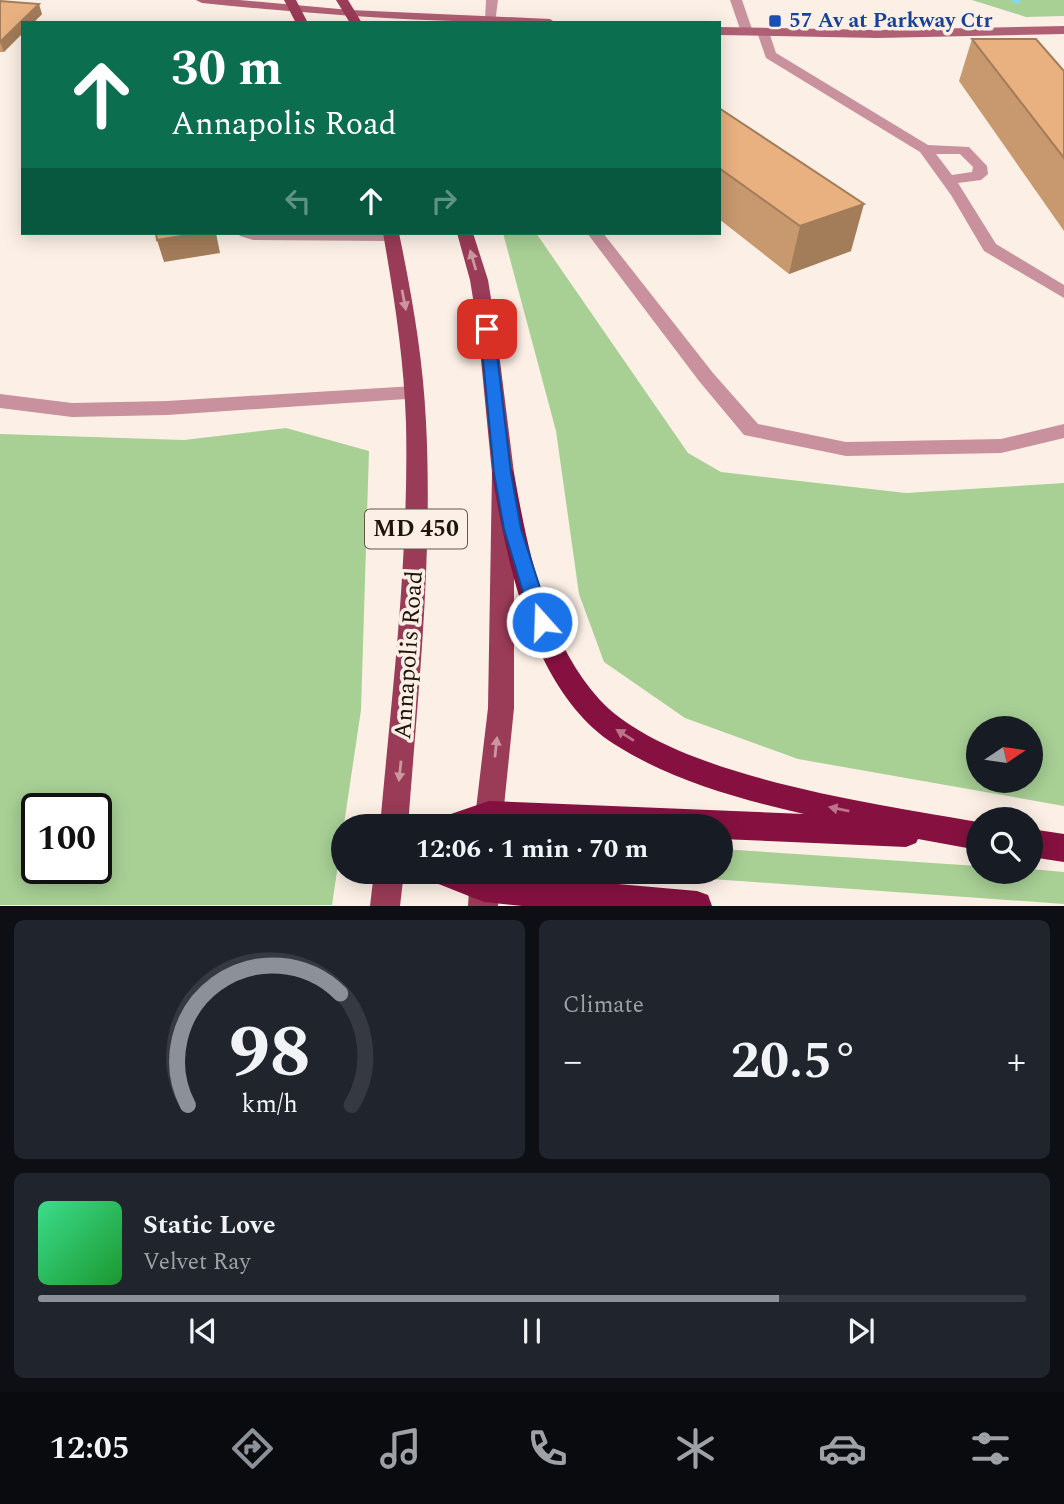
<!DOCTYPE html>
<meta charset="utf-8">
<style>
:root{--surface:#171b24;--page:#20242c;--text:#f1f3f6;--muted:#9ea1a6;--line:#363941;--accent:#8c9099}
body{margin:0;font-family:Spectral,serif;background:var(--page);color:var(--text);height:100vh;display:flex;flex-direction:column;font-size:26px;white-space:nowrap}
*{box-sizing:border-box;margin:0}
p{font-size:23px;color:var(--muted)}
.icon{flex:none;width:38px;height:38px;fill:none;stroke:currentColor;stroke-width:2;stroke-linecap:round;stroke-linejoin:round}
.map{position:relative;height:906px;overflow:hidden}
.sheet{display:flex;flex-direction:column;gap:14px;padding:14px;background:#0d0f14;flex:1}
.sheet>*{flex:none}
.hud{position:absolute;left:21px;top:21px;width:700px;height:214px;border-radius:0px;box-shadow:0 4px 18px #0003;background:#0b6e4f;color:#fff;overflow:hidden}
.needle{width:46px;rotate:77deg}
.fabs{position:absolute;left:966px;top:716px;display:grid;gap:14px}
.fabs a{display:grid;place-items:center;width:77px;height:77px;border-radius:50%;background:var(--surface);box-shadow:0 4px 18px #0003;font-size:35px}
.speed{position:absolute;left:21px;top:793px;display:flex;gap:14px;font-size:35px;font-weight:700;text-align:center}
.speed>*{display:grid;place-content:center;width:91px;height:91px;border-radius:50%;background:var(--surface);box-shadow:0 4px 18px #0003;line-height:1}
.speed .limit{border:4px solid #111;border-radius:10px;background:#fff;color:#111}
.pin{position:absolute;display:grid;place-items:center;width:60px;height:60px;color:#fff;margin:-30px;border-radius:14px;box-shadow:0 4px 10px #0006}
.me{position:absolute;width:77px;margin:-38px;rotate:340deg;stroke-linejoin:round;filter:drop-shadow(0 0 5px #0008)}
.turn{display:flex;align-items:center;gap:24px;height:147px;padding:0 35px;font-size:32px}
.turn .icon{width:91px;height:91px;stroke-width:2.5}
.turn b{display:block;font-size:49px;line-height:60px}
.lanes{display:flex;align-items:center;height:66px;padding:0 35px;background:#0003;justify-content:center;gap:35px;direction:ltr}
.lanes .off{opacity:.35}
.big{font-size:52px;font-weight:700;line-height:1.1}
.sheet .card{flex:1;display:flex;flex-direction:column;justify-content:center;gap:10px;min-width:0;padding:0 24px;border-radius:10px;background:var(--page)}
.sheet .dial{align-items:center;gap:0}
.dial svg{height:182px;overflow:visible;fill:none;stroke:var(--line);stroke-width:7;stroke-linecap:round;text-anchor:middle}
.dial text{fill:var(--text);stroke:none}
.song{display:flex;align-items:center;gap:21px}
.cover{width:84px;height:84px;border-radius:10px;background:linear-gradient(135deg,hsl(150 70% 55%),hsl(130 70% 35%))}
.played{height:7px;border-radius:4px;background:linear-gradient(90deg,var(--accent) 75%,var(--line) 75%)}
.keys{display:flex;justify-content:space-around;direction:ltr}
.heat{display:flex;justify-content:space-between;align-items:center;font-size:38px;direction:ltr}
.sheet .tiles{flex:1;display:grid;gap:14px;grid-template-columns:1fr 1fr}
.card:last-child{grid-column:span 2}
.trip{position:absolute;left:331px;top:814px;width:402px;height:70px;border-radius:35px;background:var(--surface);box-shadow:0 4px 18px #0003;font-weight:700;line-height:70px;text-align:center}
.dock{display:flex;height:112px;justify-content:space-around;align-items:center;background:#090b0e;color:var(--muted)}
.dock .icon{width:49px;height:49px}
.dock .current{color:var(--accent)}
.dock b{font-size:32px;color:var(--text)}
.map>svg:first-child{display:block}
.green{fill:#a8d095;fill-rule:evenodd}
.lines{fill:none;stroke-linecap:round;stroke-linejoin:round}
.stream{fill:#83d7f5;fill-rule:evenodd}
.lane{fill:#c8919d;fill-rule:evenodd}
.secondary{fill:#af6075;fill-rule:evenodd}
.primary{fill:#9a3b58;fill-rule:evenodd}
.highway{fill:#861140;fill-rule:evenodd}
.wall{fill:#c8986e}
.shaded-wall{fill:#a37c5a}
.building{fill:#e9b180;stroke:#a37c5a;stroke-width:2}
.oneway{fill:#cb969f}
.oneway2{fill:#bb758b}
.route{fill:#1a73e8;stroke:#114b97;stroke-width:2}
.transit-dot{fill:#1a4fb4;stroke:#fcf0e6;stroke-width:2.5}
.labels{text-anchor:middle;dominant-baseline:central;stroke-width:7;stroke-linejoin:round;paint-order:stroke}
.far-transit-label{font-size:21px;font-weight:bold;fill:#164399;stroke:#fcf0e6;text-anchor:start}
.shield{fill:#fcf0e6;stroke:#61574d;stroke-width:2}
.shield-label{font-size:23px;font-weight:bold;fill:#1f150c}
.street-label{font-size:24px;fill:#1f150c;stroke:#fcf0e6}
</style>
<div class="map">
<svg width="1064" height="906" viewBox="0 0 1064 906">
<rect width="100%" height="100%" fill="#fcf0e6"/>
<g class="green">
<polygon points="972,0 1064,0 1064,16 1026,17"/>
<path d="M503,233H536L688,453L721,472L906,493L1064,483V806L798,759L685,718L604,662L579,594L556,431ZM978,728H1031V780H978Z"/>
<path d="M286,428L369,451L361,710L332,905H0V434L184,440ZM37,808H96V868H37Z"/>
<polygon points="721,849 978,866 978,872 1031,872 1031,869 1064,872 1064,904 613,872 721,872"/>
</g>
<g class="lines">
<polygon class="stream" points="1010,0 1019,0 1021,2 1018,4"/>
<g class="lane">
<polygon points="486,0 498,0 495,23 485,20"/>
<polygon points="730,0 742,0 753,32 751,35 741,32"/>
<path d="M763,28L769,32L776,53L928,145L969,147L987,166L988,174L981,180L958,183L996,244L1064,285V298L984,251L951,195L920,152L766,58L757,32ZM936,154H960L973,167L972,172L952,175Z"/>
<polygon points="238,233 397,233 399,236 391,241 253,240 240,236"/>
<polygon points="587,233 603,233 713,373 758,424 846,442 1001,439 1064,424 1064,438 1001,453 846,456 744,435 699,381"/>
<polygon points="414,386 421,388 424,393 421,398 167,415 72,417 0,408 0,394 72,403 167,401"/>
</g>
<g class="secondary">
<path d="M196,0H239L350,10L550,19L556,23C437,23 320,15 202,3Z"/>
<polygon points="1064,26 1064,34 877,38 719,35 719,27 877,30"/>
</g>
<g class="primary">
<polygon points="284,0 296,0 308,23 296,23"/>
<polygon points="336,0 348,0 362,23 350,23"/>
<path d="M383,233H399C412,296 423,358 426,422C433,557 418,692 408,826H380C392,692 409,558 406,423C404,359 394,296 383,233Z"/>
<polygon points="457,233 473,233 488,280 496,329 514,473 514,708 502,826 474,826 488,708 492,473 478,329 470,280"/>
<polygon points="374,872 404,872 400,906 370,906"/>
<polygon points="470,872 500,872 498,906 468,906"/>
</g>
<g class="highway">
<path d="M503,465L511,468L514,473C528,551 545,638 599,699C669,776 877,804 978,822V850L918,839L916,843L906,847L721,839V826H441L445,816L489,801L804,814C739,799 670,780 614,744C532,691 507,562 492,473L495,468Z"/>
<polygon points="1031,829 1064,834 1064,862 1031,857"/>
<polygon points="432,872 483,872 697,891 708,895 712,906 522,906 484,902 436,883"/>
</g>
</g>
<g class="wall">
<polygon points="0,1 42,14 33,23 23,23 4,52 0,52"/>
<polygon points="972,39 1064,71 1064,231 959,81"/>
<polygon points="719,108 851,251 789,274 719,219"/>
</g>
<g class="shaded-wall">
<polygon points="39,4 42,14 33,23 23,23 23,33 4,52 0,42"/>
<polygon points="864,204 851,251 789,274 800,226"/>
<polygon points="200,233 216,233 220,253 164,262 157,240"/>
</g>
<g class="building">
<polygon points="0,1 39,4 0,42"/>
<polygon points="972,39 1036,39 1064,71 1064,158"/>
<polygon points="719,108 864,204 800,226 719,168"/>
<polygon points="156,233 200,233 157,240"/>
</g>
<defs><path id="oneway-solid" d="M-6-.8H1V-3.2L6.5 0L1 3.2V.8H-6Z" transform="scale(1.75)"/></defs>
<g class="oneway">
<use href="#oneway-solid" transform="translate(473 260) rotate(-106)"/>
<use href="#oneway-solid" transform="translate(404 300) rotate(79)"/>
<use href="#oneway-solid" transform="translate(496 747) rotate(-84)"/>
<use href="#oneway-solid" transform="translate(400 771) rotate(96)"/>
</g>
<g class="oneway2">
<use href="#oneway-solid" transform="translate(625 735) rotate(-148)"/>
<use href="#oneway-solid" transform="translate(839 809) rotate(-169)"/>
</g>
<polygon class="route" points="487,325 494,329 511,473 521,529 551,622 548,628 542,630 535,628 532,622 504,529 494,473 480,329"/>
<rect class="transit-dot" x="768" y="14" width="14" height="14" rx="3.5"/>
<g class="labels">
<g class="far-transit-label">
<text x="789" y="21">57 Av at Parkway Ctr</text>
</g>
<rect class="shield" x="365" y="509.5" width="102" height="39" rx="5"/>
<g class="shield-label">
<text x="416" y="529">MD 450</text>
</g>
<g class="street-label">
<text transform="translate(409 655) rotate(-86)">Annapolis Road</text>
</g>
</g>
</svg>
<div class="fabs">
<a><svg class="needle" viewBox="-14 -14 28 28"><path d="M0-13l5 13h-10z" fill="#e53935"/><path d="M0 13l5-13h-10z" fill="#9ea1a6"/></svg></a>
<a><svg class="icon" aria-label="search" viewBox="0 0 24 24"><circle cx="10" cy="10" r="6"/><path d="M15 15l6 6"/></svg></a>
</div>
<div class="speed"><div class="limit">100</div></div>
<div class="pin" style="left:487px;top:329px;background:#d93025"><svg class="icon" aria-label="arrive" viewBox="0 0 24 24"><path d="M6 21V4h12l-3 4 3 4H6"/></svg></div>
<svg class="me" style="left:542px;top:622px" viewBox="-20 -20 40 40"><circle r="17" fill="#1a73e8" stroke="#fff" stroke-width="3"/><path d="M0-11L8 9 0 5-8 9z" fill="#fff"/></svg>
<div class="trip">12:06 · 1 min · 70 m</div>
<div class="hud">
<div class="turn"><svg class="icon" aria-label="ahead" viewBox="0 0 24 24"><path d="M12 20V5M6 11l6-6 6 6"/></svg><div><b>30 m</b>Annapolis Road</div></div>
<div class="lanes"><svg class="icon off" aria-label="left" viewBox="0 0 24 24"><path d="M17 20v-9H6M10 6l-5 5 5 5"/></svg><svg class="icon" aria-label="ahead" viewBox="0 0 24 24"><path d="M12 20V5M6 11l6-6 6 6"/></svg><svg class="icon off" aria-label="right" viewBox="0 0 24 24"><path d="M7 20v-9h11M14 6l5 5-5 5"/></svg></div>
</div>
</div>
<section class="sheet">
<div class="tiles">
<div class="card dial"><svg viewBox="0 0 100 80">
<path d="M14 69A42 42 0 1 1 86 69"/>
<path d="M14 69A42 42 0 0 1 81 20" stroke="#8c9099"/>
<text x="50" y="56" font-size="32" font-weight="700">98</text>
<text x="50" y="72" font-size="11">km/h</text>
</svg></div>
<div class="card"><p>Climate</p>
<div class="heat"><a>−</a><b class="big">20.5°</b><a>+</a></div>
</div>
<div class="card">
<div class="song"><i class="cover"></i><div><b>Static Love</b><p>Velvet Ray</p></div></div>
<div class="played"></div>
<div class="keys"><svg class="icon" aria-label="previous" viewBox="0 0 24 24"><path d="M18 5L8 12l10 7zM5 5v14"/></svg><svg class="icon" aria-label="pause" viewBox="0 0 24 24"><path d="M8 5v14M16 5v14"/></svg><svg class="icon" aria-label="next" viewBox="0 0 24 24"><path d="M6 5l10 7-10 7zM19 5v14"/></svg></div>
</div>
</div>
</section>
<nav class="dock">
<b>12:05</b>
<svg class="icon current" aria-label="directions" viewBox="0 0 24 24"><path d="M12 3l9 9-9 9-9-9zM9 14v-3h6M13 9l2 2-2 2"/></svg>
<svg class="icon" aria-label="music" viewBox="0 0 24 24"><path d="M9 18V5l10-2v13"/><circle cx="6" cy="18" r="3"/><circle cx="16" cy="16" r="3"/></svg>
<svg class="icon" aria-label="phone" viewBox="0 0 24 24"><path d="M5 4h4l2 5-3 2q2 4 5 5l2-3 5 2v4C11 20 4 13 5 4z"/></svg>
<svg class="icon" aria-label="climate" viewBox="0 0 24 24"><path d="M12 3v18M4 7l16 10M4 17L20 7"/></svg>
<svg class="icon" aria-label="car" viewBox="0 0 24 24"><path d="M5 17H2v-5l4-1 3-4h7l3 4 3 1v5h-3M9 17h6M6 11h13"/><circle cx="7" cy="17" r="2"/><circle cx="17" cy="17" r="2"/></svg>
<svg class="icon" aria-label="filters" viewBox="0 0 24 24"><path d="M4 7h16M4 17h16"/><circle cx="9" cy="7" r="2"/><circle cx="15" cy="17" r="2"/></svg>
</nav>
